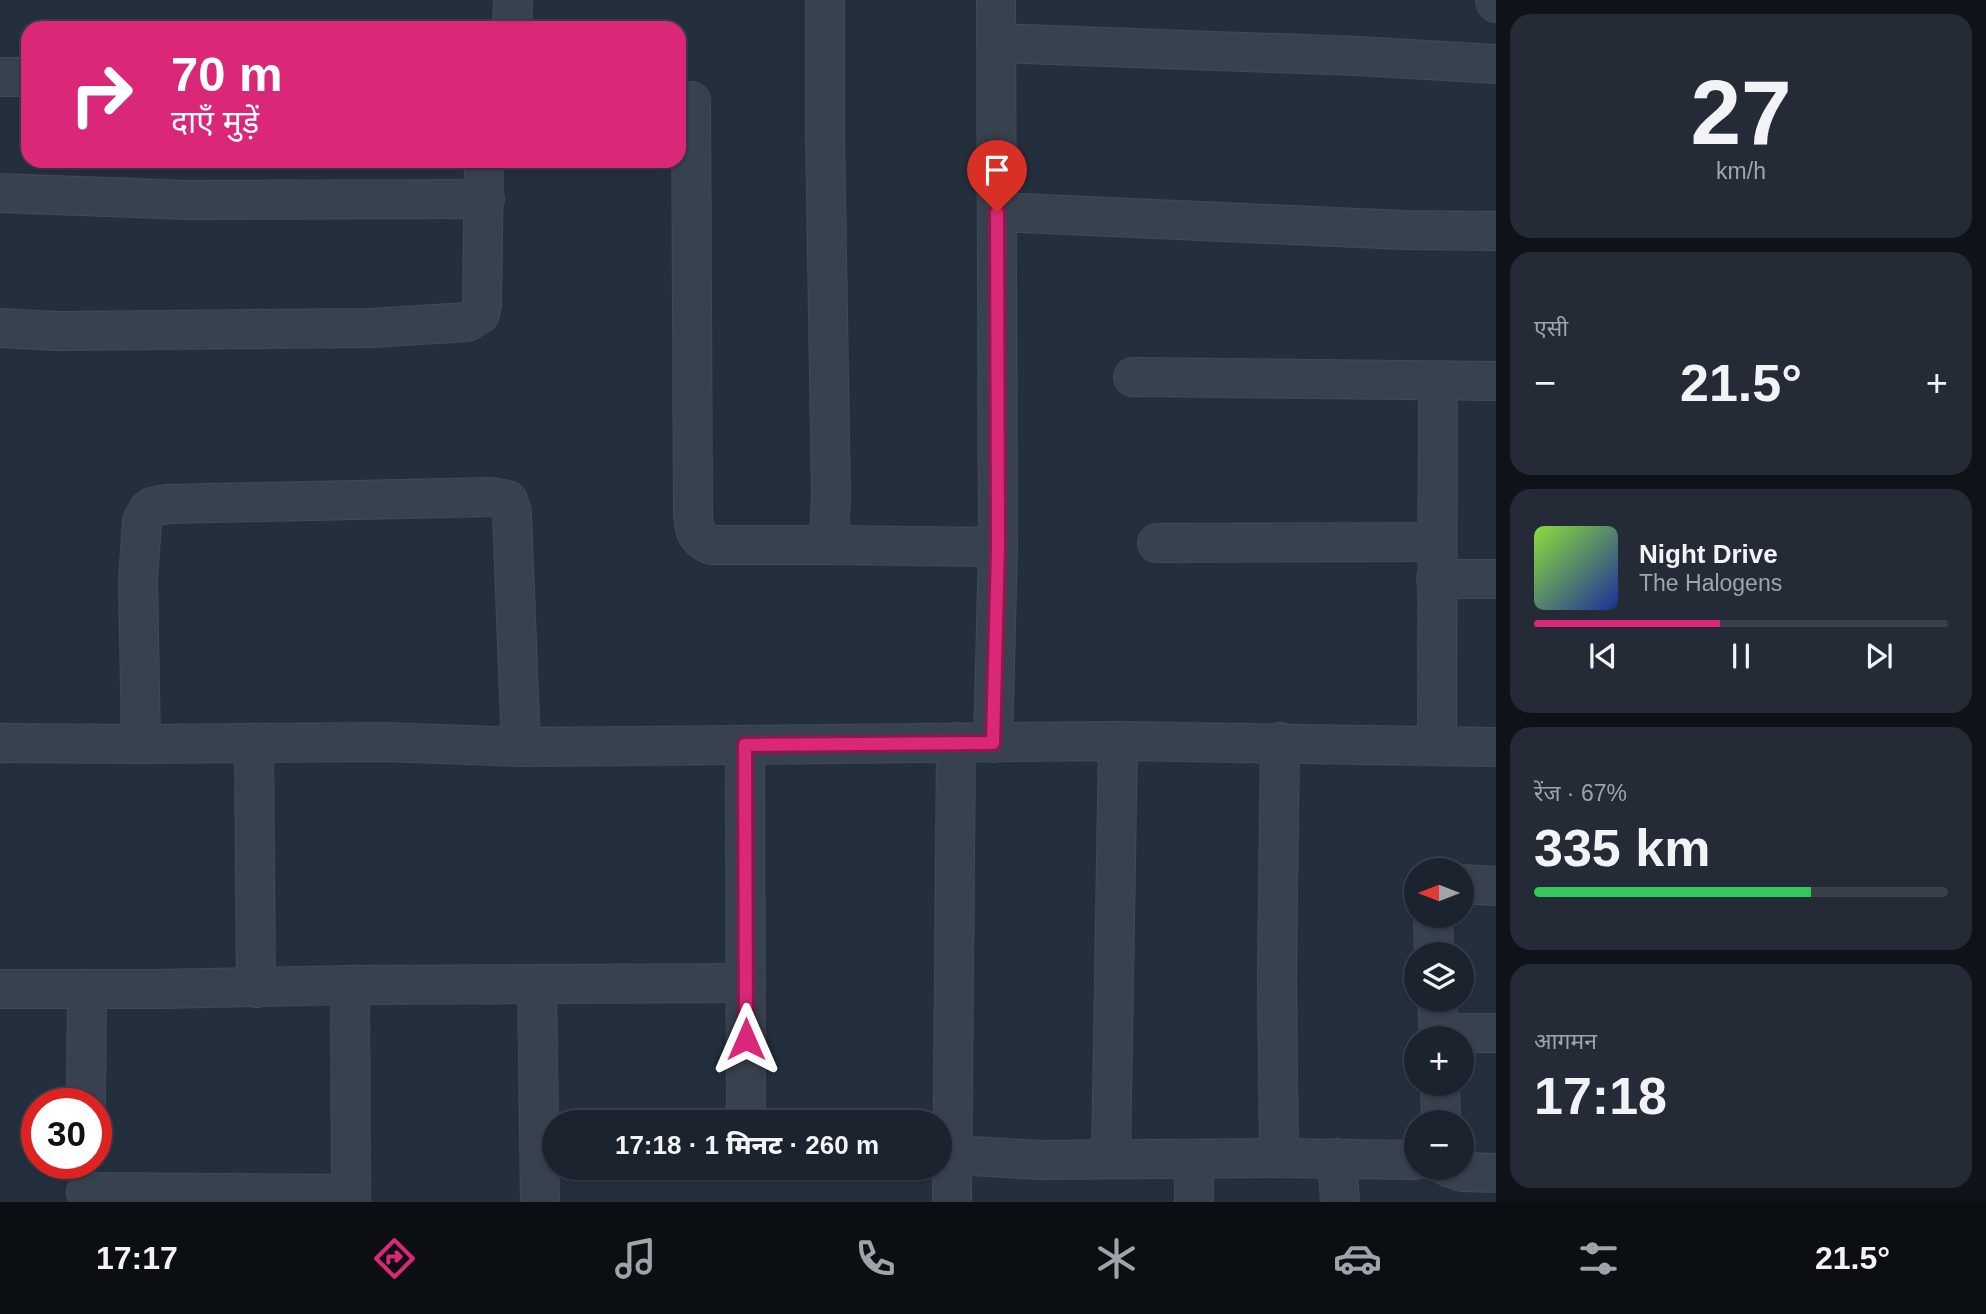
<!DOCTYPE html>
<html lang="hi">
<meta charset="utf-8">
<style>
:root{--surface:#1b232e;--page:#242b36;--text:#f1f3f6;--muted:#a0a4aa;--line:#39404a;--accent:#db2777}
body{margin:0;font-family:Helvetica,"Noto Sans Devanagari",sans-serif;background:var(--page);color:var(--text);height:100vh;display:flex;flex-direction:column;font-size:26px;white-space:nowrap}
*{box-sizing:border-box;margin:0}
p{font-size:23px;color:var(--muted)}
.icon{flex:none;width:38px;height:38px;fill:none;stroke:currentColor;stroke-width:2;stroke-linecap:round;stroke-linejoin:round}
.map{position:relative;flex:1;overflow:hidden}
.side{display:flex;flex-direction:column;gap:14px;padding:14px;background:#0f1319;width:490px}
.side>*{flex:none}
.banner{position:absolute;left:21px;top:21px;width:665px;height:147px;border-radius:21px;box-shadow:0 2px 5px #0004,0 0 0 2px var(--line);background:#db2777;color:#fff;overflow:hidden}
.needle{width:46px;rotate:270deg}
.fabs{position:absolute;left:1404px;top:858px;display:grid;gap:14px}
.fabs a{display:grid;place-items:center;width:70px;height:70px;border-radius:50%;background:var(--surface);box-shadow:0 2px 5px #0004,0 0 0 2px var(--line);font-size:35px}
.speed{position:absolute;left:21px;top:1088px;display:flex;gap:14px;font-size:35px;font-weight:700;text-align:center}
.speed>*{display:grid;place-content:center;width:91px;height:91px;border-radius:50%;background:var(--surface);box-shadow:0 2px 5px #0004,0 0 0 2px var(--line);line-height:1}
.speed .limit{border:10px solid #d22;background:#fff;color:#111}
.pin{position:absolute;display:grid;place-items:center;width:60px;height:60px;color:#fff;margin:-72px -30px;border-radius:50% 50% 50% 0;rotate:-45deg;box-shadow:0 0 7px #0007}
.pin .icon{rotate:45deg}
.me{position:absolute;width:77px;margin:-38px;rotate:0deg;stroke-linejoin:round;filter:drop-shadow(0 0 5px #0008)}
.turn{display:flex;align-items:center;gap:24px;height:147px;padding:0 35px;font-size:32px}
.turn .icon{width:91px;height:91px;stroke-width:2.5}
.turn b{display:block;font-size:49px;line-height:60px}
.big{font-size:52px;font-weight:800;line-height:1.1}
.side .widget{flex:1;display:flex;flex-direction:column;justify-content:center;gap:10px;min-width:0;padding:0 24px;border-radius:21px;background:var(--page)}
.side .dial{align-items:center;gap:0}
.dial b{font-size:91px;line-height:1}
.song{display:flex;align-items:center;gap:21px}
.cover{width:84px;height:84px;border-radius:10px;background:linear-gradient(135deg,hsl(90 70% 55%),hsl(230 70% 35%))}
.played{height:7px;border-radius:4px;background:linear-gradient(90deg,var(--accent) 45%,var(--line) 45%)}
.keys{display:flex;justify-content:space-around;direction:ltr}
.heat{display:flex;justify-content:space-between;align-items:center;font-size:38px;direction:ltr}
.charge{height:10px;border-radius:5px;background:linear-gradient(90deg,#34c759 67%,var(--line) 0)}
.trip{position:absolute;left:542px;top:1110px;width:410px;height:70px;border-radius:35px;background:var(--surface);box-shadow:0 2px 5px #0004,0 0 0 2px var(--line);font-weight:800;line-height:70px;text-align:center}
.tab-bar{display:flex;height:112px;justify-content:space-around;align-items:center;background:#0b0e12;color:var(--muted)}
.tab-bar .icon{width:49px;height:49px}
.tab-bar .current{color:var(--accent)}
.tab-bar b{font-size:32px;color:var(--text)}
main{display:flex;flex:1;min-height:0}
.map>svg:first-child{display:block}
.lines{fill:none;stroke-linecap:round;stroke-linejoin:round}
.minor-casing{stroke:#414a57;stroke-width:40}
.minor{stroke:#38414e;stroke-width:38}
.route-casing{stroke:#8e194d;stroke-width:18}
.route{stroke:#db2777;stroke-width:12}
</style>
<main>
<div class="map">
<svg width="1496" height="1202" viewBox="0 0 1496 1202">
<rect width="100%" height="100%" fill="#242f3e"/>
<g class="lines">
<defs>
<g id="minor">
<polyline points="825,0 825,134 831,495 829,545 998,547"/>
<polyline points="1495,0 1496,3"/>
<polyline points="512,28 513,0"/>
<polyline points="996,43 1357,56 1496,64"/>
<polyline points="0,77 28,77"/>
<path d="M691,101L693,509C693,527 694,538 712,545H829"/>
<polyline points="0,193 187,200 485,199"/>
<polyline points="997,212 1404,230 1496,231"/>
<polyline points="0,328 58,331 371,328 467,322 480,314 482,304 484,161"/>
<polyline points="1133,377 1496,381"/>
<polyline points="1157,543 1437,542"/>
<polyline points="1436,579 1496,579"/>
<polyline points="0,743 141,744 384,742 521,747 745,745"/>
<polyline points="254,743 256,988"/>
<polyline points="993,743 998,547 996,0"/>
<polyline points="141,744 138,580 142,521 148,510 152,507 168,504 491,497 508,500 512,513 521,747"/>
<polyline points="1437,746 1438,381"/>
<polyline points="1461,884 1496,886"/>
<polyline points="1433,915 1434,954"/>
<polyline points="537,985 540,1202"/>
<polyline points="0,989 159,989 350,985"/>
<polyline points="1437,999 1439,1033"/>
<polyline points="1439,1038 1439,1033 1496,1033"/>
<polyline points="1440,1083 1441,1122"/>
<polyline points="86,1104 87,989"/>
<polyline points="746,1122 745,745 1118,741 1496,747"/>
<polyline points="953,1155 1040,1160 1279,1158 1416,1160"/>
<polyline points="1279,1158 1277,976 1280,742"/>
<polyline points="1337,1158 1340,1202"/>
<polyline points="1111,1159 1118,741"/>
<polyline points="1448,1167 1463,1172 1496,1173"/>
<polyline points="86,1192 351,1194"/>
<polyline points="351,1202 350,985 746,983"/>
<polyline points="952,1202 956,742"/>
<polyline points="1194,1202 1194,1160"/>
</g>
</defs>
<use href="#minor" class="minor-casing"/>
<use href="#minor" class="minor"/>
</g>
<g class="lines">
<defs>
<polyline id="route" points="746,1039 745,745 993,743 998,547 997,212"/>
</defs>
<use href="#route" class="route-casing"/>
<use href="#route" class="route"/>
</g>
</svg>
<div class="fabs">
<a><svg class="needle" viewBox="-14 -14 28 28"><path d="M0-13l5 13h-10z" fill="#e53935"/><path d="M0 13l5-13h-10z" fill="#a0a4aa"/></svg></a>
<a><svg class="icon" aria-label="layers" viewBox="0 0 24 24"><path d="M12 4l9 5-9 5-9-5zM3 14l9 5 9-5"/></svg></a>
<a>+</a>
<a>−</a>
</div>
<div class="speed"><div class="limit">30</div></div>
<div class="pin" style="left:997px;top:212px;background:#d93025"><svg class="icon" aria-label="arrive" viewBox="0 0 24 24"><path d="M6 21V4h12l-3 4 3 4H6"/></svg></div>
<svg class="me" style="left:746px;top:1039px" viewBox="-20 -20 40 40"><path d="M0-17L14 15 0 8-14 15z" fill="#db2777" stroke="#fff" stroke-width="4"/></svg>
<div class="trip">17:18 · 1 मिनट · 260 m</div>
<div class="banner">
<div class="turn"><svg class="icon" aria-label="right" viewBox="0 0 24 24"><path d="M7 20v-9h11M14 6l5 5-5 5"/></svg><div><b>70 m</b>दाएँ मुड़ें</div></div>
</div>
</div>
<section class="side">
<div class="widget dial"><b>27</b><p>km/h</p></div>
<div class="widget"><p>एसी</p>
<div class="heat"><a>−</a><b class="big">21.5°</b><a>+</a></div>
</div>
<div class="widget">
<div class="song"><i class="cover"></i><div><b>Night Drive</b><p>The Halogens</p></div></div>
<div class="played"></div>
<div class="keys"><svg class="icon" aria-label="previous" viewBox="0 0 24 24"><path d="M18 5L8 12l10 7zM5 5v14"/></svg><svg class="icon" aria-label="pause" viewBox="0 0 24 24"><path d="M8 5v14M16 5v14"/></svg><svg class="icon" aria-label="next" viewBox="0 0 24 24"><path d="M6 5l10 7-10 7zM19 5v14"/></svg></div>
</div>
<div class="widget"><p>रेंज · 67%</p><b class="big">335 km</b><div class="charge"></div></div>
<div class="widget"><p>आगमन</p><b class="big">17:18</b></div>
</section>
</main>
<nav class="tab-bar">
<b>17:17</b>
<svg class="icon current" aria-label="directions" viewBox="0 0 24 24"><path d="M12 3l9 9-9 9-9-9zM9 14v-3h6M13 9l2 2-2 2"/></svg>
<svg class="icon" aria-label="music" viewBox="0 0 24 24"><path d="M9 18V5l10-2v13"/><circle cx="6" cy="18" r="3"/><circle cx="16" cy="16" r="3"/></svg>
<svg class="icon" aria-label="phone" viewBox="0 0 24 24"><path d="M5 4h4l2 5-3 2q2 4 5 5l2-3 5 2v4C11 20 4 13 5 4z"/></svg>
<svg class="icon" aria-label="climate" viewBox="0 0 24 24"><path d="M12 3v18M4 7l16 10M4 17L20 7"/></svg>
<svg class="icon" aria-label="car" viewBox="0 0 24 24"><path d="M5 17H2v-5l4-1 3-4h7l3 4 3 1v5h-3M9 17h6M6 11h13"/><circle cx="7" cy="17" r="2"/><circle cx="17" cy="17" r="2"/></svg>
<svg class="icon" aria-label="filters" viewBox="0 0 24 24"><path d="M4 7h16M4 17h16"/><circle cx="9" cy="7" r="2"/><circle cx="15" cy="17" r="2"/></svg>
<b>21.5°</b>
</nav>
